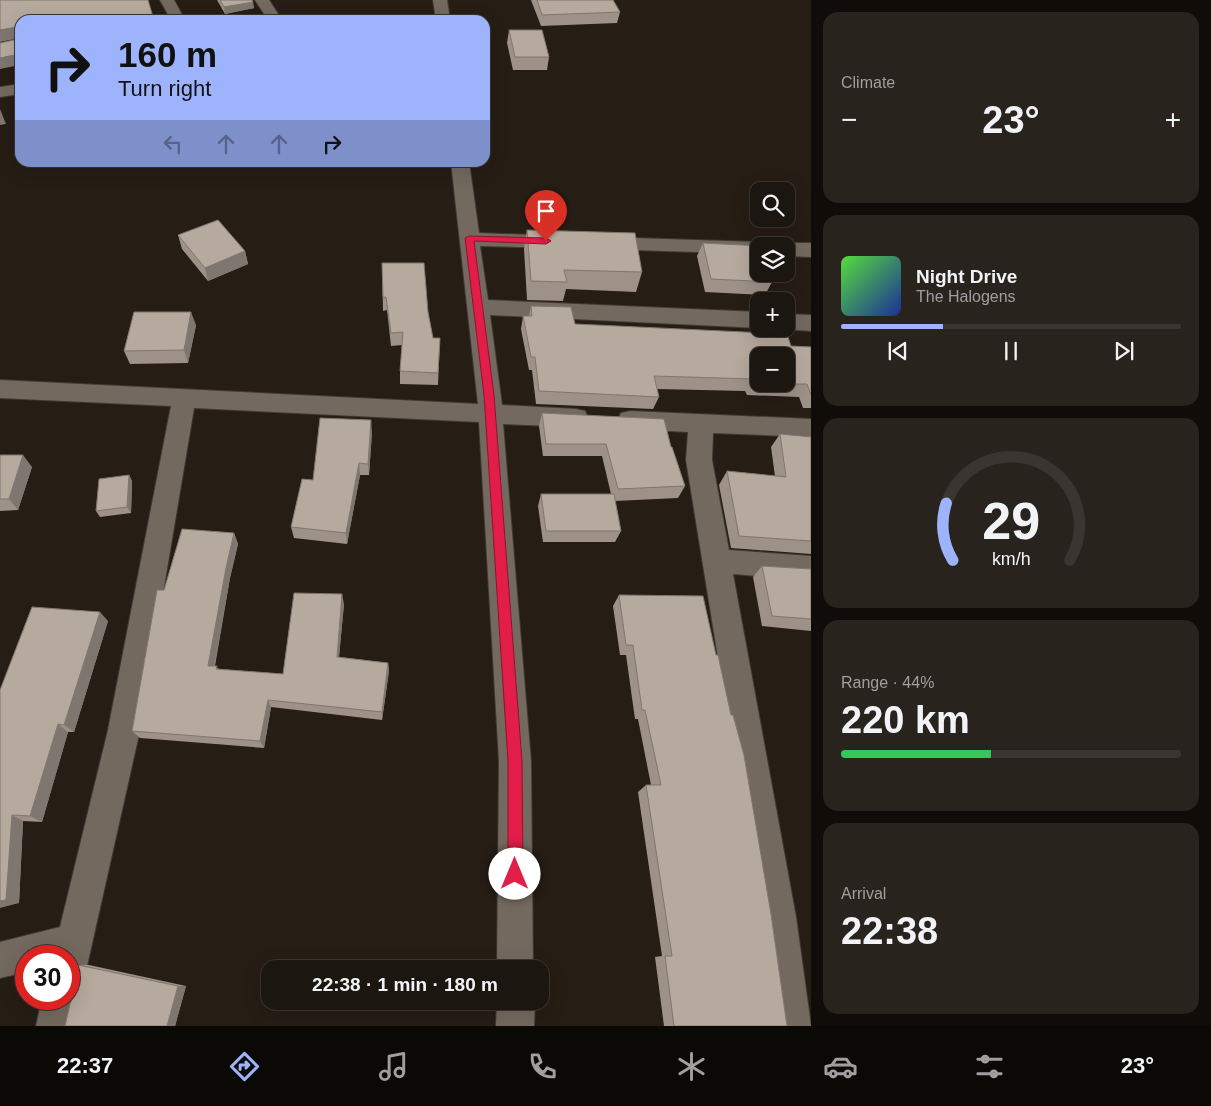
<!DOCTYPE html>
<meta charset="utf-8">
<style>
:root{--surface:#1c1610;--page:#29231e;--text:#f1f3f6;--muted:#a09f9f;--line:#3a3530;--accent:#9db4fd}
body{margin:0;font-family:Helvetica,sans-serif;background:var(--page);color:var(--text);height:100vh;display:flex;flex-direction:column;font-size:19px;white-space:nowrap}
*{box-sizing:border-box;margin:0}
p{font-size:16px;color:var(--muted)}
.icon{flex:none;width:28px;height:28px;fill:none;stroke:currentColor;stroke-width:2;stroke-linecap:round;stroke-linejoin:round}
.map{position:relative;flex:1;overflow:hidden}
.drawer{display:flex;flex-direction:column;gap:12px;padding:12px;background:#0f0c09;width:400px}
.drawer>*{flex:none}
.top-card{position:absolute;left:15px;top:15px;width:475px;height:152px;border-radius:15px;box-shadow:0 5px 20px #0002,0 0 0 1px var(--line);background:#9db4fd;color:#111;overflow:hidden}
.tools{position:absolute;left:750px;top:182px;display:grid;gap:10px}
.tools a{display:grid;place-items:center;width:45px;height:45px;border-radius:10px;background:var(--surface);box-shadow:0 5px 20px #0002,0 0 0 1px var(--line);font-size:25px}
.speed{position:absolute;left:15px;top:945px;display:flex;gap:10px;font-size:25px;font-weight:700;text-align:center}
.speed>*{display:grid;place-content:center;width:65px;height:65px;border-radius:50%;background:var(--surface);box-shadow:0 5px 20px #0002,0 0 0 1px var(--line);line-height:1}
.speed .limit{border:8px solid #d22;background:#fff;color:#111}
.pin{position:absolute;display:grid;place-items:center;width:42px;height:42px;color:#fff;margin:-51px -21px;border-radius:50% 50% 50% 0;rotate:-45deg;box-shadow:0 0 5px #0007}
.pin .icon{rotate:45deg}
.me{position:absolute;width:55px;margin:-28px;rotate:0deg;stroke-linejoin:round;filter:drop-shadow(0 0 4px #0008)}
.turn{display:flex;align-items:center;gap:18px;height:105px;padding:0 20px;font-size:22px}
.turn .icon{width:65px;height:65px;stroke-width:2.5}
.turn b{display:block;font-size:35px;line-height:42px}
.lanes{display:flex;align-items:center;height:48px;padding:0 20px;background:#0003;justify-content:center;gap:25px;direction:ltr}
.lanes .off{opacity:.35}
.big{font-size:38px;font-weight:700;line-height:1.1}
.drawer .card{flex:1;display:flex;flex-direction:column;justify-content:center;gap:8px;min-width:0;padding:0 18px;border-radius:15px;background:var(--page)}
.drawer .dial{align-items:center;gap:0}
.dial svg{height:130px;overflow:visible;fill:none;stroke:var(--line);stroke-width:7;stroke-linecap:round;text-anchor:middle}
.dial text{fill:var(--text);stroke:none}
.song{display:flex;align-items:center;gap:15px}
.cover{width:60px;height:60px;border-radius:8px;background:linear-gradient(135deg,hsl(110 70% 55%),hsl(230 70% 35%))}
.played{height:5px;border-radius:2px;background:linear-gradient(90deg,var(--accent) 30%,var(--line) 30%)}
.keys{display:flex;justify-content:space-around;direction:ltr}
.heat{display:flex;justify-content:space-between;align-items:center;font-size:28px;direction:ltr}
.charge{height:8px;border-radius:4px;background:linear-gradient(90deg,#34c759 44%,var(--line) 0)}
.trip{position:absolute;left:261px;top:960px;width:288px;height:50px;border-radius:15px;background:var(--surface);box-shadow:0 5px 20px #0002,0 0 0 1px var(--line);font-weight:700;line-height:50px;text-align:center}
.tabs{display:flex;height:80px;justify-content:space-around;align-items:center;background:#0b0906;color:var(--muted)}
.tabs .icon{width:35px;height:35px}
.tabs .selected{color:var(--accent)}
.tabs b{font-size:22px;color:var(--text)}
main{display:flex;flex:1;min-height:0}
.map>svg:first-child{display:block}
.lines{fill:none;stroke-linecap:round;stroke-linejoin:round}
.street-casing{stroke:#413a35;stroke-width:2}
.street{fill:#74695f;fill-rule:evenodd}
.wall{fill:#9d9188;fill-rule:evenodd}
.shaded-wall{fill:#7f766f}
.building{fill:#b6a99e;stroke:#7f766f}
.route{fill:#e11d48;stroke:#92132f}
</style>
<main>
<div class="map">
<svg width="811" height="1026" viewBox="0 0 811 1026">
<rect width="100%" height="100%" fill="#261d15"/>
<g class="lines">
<defs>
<g id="street">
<polygon points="160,0 174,0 185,20 171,20"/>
<polygon points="255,0 269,0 282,20 268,20"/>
<polygon points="433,0 447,0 450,20 436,20"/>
<polygon points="20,84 20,94 0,97 0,87"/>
<polygon points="451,162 469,162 479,233 561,236 568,237 571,242 568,247 561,248 480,246 488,300 759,312 759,328 490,315 502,405 576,409 585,411 588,418 585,425 576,427 503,424 531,761 533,969 497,969 499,761 479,422 194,408 140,730 87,966 82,979 70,984 74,986 80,999 74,1026 36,1026 42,999 69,999 69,956 26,956 26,972 0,978 0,942 60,927 108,730 171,406 0,398 0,380 478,404"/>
<polygon points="602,237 759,242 766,243 768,246 759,246 759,254 602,249 595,248 592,243 595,238"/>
<polygon points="786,243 811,243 811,257 786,256 786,246 778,246"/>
<polygon points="786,314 811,315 811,331 783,329 786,329"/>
<polygon points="630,411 811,419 811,437 713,433 712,460 729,550 811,556 811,580 733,574 796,917 811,1026 774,1026 760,917 686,460 688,432 630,429 621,427 618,420 621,413"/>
<polygon points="497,1001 535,1001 534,1026 496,1026"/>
</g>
</defs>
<use href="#street" class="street-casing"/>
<use href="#street" class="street"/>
</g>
<g class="wall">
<polygon points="217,0 252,0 254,8 225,14"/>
<polygon points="531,0 613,0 620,12 617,23 541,26"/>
<polygon points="509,30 549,57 547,70 513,70 507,43"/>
<polygon points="527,230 642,272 636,292 566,289 563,301 527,300 524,249"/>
<polygon points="178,235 245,251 248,264 208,281 182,249"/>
<polygon points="703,243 772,282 765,295 705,292 697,256"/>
<polygon points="382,263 428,312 433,338 440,338 438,385 400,384 400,371 402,345 391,346 387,310 383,311"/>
<path d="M531,306L575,324L791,346L811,347V408H803L799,397L747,395L745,391L657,389L659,397L653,409L536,404L532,370H529L521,329L523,316H529ZM759,356L786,384H759Z"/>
<polygon points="196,325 188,363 130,364 124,351"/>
<polygon points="542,413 671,447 685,486 678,498 615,501 621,531 615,542 543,542 538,506 541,494 611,494 602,456 543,456 539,426"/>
<polygon points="372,432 369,475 360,475 347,544 294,538 291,527"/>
<polygon points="780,434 811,437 811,554 731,548 719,485 727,471 775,476 771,447"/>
<polygon points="0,455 32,467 18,510 0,511"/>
<polygon points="129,475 132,481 131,513 100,517 96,511"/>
<polygon points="234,533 238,544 230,578 215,666 219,669 283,674 344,604 339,657 388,663 389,671 382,720 271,707 264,748 140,738 132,731 164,590"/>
<polygon points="762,566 811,569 811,631 762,626 753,577"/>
<polygon points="619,595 787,1026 664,1026 655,957 662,956 638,792 646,785 651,785 638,719 635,719 626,655 620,655 613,606"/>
<polygon points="108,621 74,732 68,732 42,822 23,821 19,903 0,690"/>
<polygon points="78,965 89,965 186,986 175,1026 65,1026"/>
</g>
<g class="shaded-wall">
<polygon points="253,2 254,8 225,14 224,7"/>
<polygon points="17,27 20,38 0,42 0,30"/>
<polygon points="20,54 20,65 0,69 0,58"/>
<polygon points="0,109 6,124 0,125"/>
<polygon points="245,251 248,264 208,281 205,268"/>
<polygon points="191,312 196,325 188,363 184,350"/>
<polygon points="371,420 372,432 369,475 368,464"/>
<polygon points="23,455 32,467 18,510 9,499"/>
<polygon points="359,463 360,475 347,544 346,533"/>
<polygon points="129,475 132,481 131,513 127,507"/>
<polygon points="234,533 238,544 230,578 213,674 208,666 226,568"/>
<polygon points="342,594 344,604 338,666 337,657"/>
<polygon points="100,612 108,621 74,732 64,725"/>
<polygon points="388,663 389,671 382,720 382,712"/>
<polygon points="268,700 271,707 264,748 260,741"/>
<polygon points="58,724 68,732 42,822 30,816"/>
<polygon points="12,815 23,821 19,903 0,908 0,901"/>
<polygon points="178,986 186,986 175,1026 167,1026"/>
</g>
<g class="building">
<polygon points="0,0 148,0 154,20 20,20 20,54 0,58 0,43 18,39 17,27 0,30"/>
<polygon points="220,0 252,0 253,2 224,7"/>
<polygon points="537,0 613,0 620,12 542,15"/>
<polygon points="509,30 542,30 549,57 515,57"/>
<polygon points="218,220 245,251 205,268 178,235"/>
<polygon points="527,230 635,233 642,272 564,270 567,282 531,281"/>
<polygon points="703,243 762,246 759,246 759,274 770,274 772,282 711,279"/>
<polygon points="382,263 424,263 428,312 433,338 440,338 438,373 400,371 403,332 391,333 386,297 383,297"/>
<polygon points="531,306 571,307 575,324 787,334 791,346 811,347 811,395 807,384 786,384 786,356 759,356 759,383 754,383 753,379 654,376 659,397 539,391 535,357 531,357 523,316 532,316"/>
<polygon points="134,312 191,312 184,350 124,351"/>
<polygon points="542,413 664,419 671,447 672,447 685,486 618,489 606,444 546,444"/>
<polygon points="320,418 371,420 368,464 359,463 346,533 291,527 302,479 313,480"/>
<polygon points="780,434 811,437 811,541 739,536 727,471 786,477"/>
<polygon points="0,455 23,455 9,499 0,499"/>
<polygon points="129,475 127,507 96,511 99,479"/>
<polygon points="541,494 614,494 621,531 546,531"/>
<polygon points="182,529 234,533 226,568 208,666 217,666 216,669 283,674 294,593 342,594 337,657 388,663 382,712 268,700 260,741 132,731 157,590 164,590"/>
<polygon points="762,566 811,569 811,619 772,616"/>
<polygon points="619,595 703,596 716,655 718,655 731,715 733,715 744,755 771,914 787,1026 674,1026 665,956 672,956 646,785 661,785 645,710 642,710 633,645 626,645"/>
<polygon points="32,607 100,612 64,725 58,724 30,816 12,815 6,900 0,901 0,690"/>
<polygon points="78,965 178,986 167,1026 65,1026 71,1000 69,993"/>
</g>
<polygon class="route" points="469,236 546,238 551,241 546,244 474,241 494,395 522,761 523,874 521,880 515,882 510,880 508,874 508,761 484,395 465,238"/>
</svg>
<div class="tools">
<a><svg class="icon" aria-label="search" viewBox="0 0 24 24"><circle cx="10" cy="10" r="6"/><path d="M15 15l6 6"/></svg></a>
<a><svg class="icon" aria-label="layers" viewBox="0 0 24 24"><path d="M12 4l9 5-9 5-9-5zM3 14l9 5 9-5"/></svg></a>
<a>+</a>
<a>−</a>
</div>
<div class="speed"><div class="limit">30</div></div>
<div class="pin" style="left:546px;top:241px;background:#d93025"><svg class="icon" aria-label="arrive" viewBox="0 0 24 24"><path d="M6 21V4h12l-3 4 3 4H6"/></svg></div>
<svg class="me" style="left:515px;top:874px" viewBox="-20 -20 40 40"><circle r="19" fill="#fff"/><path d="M0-13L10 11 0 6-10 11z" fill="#e11d48"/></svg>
<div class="trip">22:38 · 1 min · 180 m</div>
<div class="top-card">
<div class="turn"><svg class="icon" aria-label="right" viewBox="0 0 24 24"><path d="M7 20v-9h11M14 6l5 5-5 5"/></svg><div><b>160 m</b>Turn right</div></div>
<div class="lanes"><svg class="icon off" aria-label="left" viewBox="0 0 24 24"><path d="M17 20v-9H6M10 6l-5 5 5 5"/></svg><svg class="icon off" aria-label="ahead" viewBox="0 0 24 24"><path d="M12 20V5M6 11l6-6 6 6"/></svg><svg class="icon off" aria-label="ahead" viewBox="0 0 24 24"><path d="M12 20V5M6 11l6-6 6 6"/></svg><svg class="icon" aria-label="right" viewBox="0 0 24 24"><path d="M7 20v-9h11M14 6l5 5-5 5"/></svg></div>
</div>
</div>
<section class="drawer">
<div class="card"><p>Climate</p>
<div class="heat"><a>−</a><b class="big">23°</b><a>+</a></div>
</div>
<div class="card">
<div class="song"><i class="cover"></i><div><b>Night Drive</b><p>The Halogens</p></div></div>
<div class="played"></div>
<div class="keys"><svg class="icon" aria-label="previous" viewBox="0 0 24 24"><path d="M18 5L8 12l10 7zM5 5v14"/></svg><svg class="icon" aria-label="pause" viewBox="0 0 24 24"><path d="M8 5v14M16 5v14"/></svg><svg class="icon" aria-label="next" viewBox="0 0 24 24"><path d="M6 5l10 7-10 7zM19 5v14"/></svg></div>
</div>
<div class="card dial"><svg viewBox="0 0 100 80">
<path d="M14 69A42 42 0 1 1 86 69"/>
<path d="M14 69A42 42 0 0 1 10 34" stroke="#9db4fd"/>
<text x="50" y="56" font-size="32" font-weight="700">29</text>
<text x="50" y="72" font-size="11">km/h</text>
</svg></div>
<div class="card"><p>Range · 44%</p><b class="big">220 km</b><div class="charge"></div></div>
<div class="card"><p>Arrival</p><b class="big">22:38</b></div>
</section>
</main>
<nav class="tabs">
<b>22:37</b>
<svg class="icon selected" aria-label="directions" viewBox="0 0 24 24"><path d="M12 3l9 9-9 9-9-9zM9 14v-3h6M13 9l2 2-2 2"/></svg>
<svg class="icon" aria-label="music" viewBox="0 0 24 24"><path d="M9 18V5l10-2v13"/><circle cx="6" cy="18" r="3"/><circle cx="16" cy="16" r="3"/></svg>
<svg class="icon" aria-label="phone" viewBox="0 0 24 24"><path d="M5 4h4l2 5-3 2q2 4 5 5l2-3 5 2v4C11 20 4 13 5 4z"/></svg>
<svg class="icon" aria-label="climate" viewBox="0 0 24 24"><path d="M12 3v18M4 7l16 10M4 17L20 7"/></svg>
<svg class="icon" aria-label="car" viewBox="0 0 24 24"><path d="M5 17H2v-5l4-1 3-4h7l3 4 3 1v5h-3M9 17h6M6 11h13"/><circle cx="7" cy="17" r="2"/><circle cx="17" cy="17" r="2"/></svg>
<svg class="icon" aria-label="filters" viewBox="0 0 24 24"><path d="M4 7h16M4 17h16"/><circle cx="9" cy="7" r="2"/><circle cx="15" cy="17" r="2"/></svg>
<b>23°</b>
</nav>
